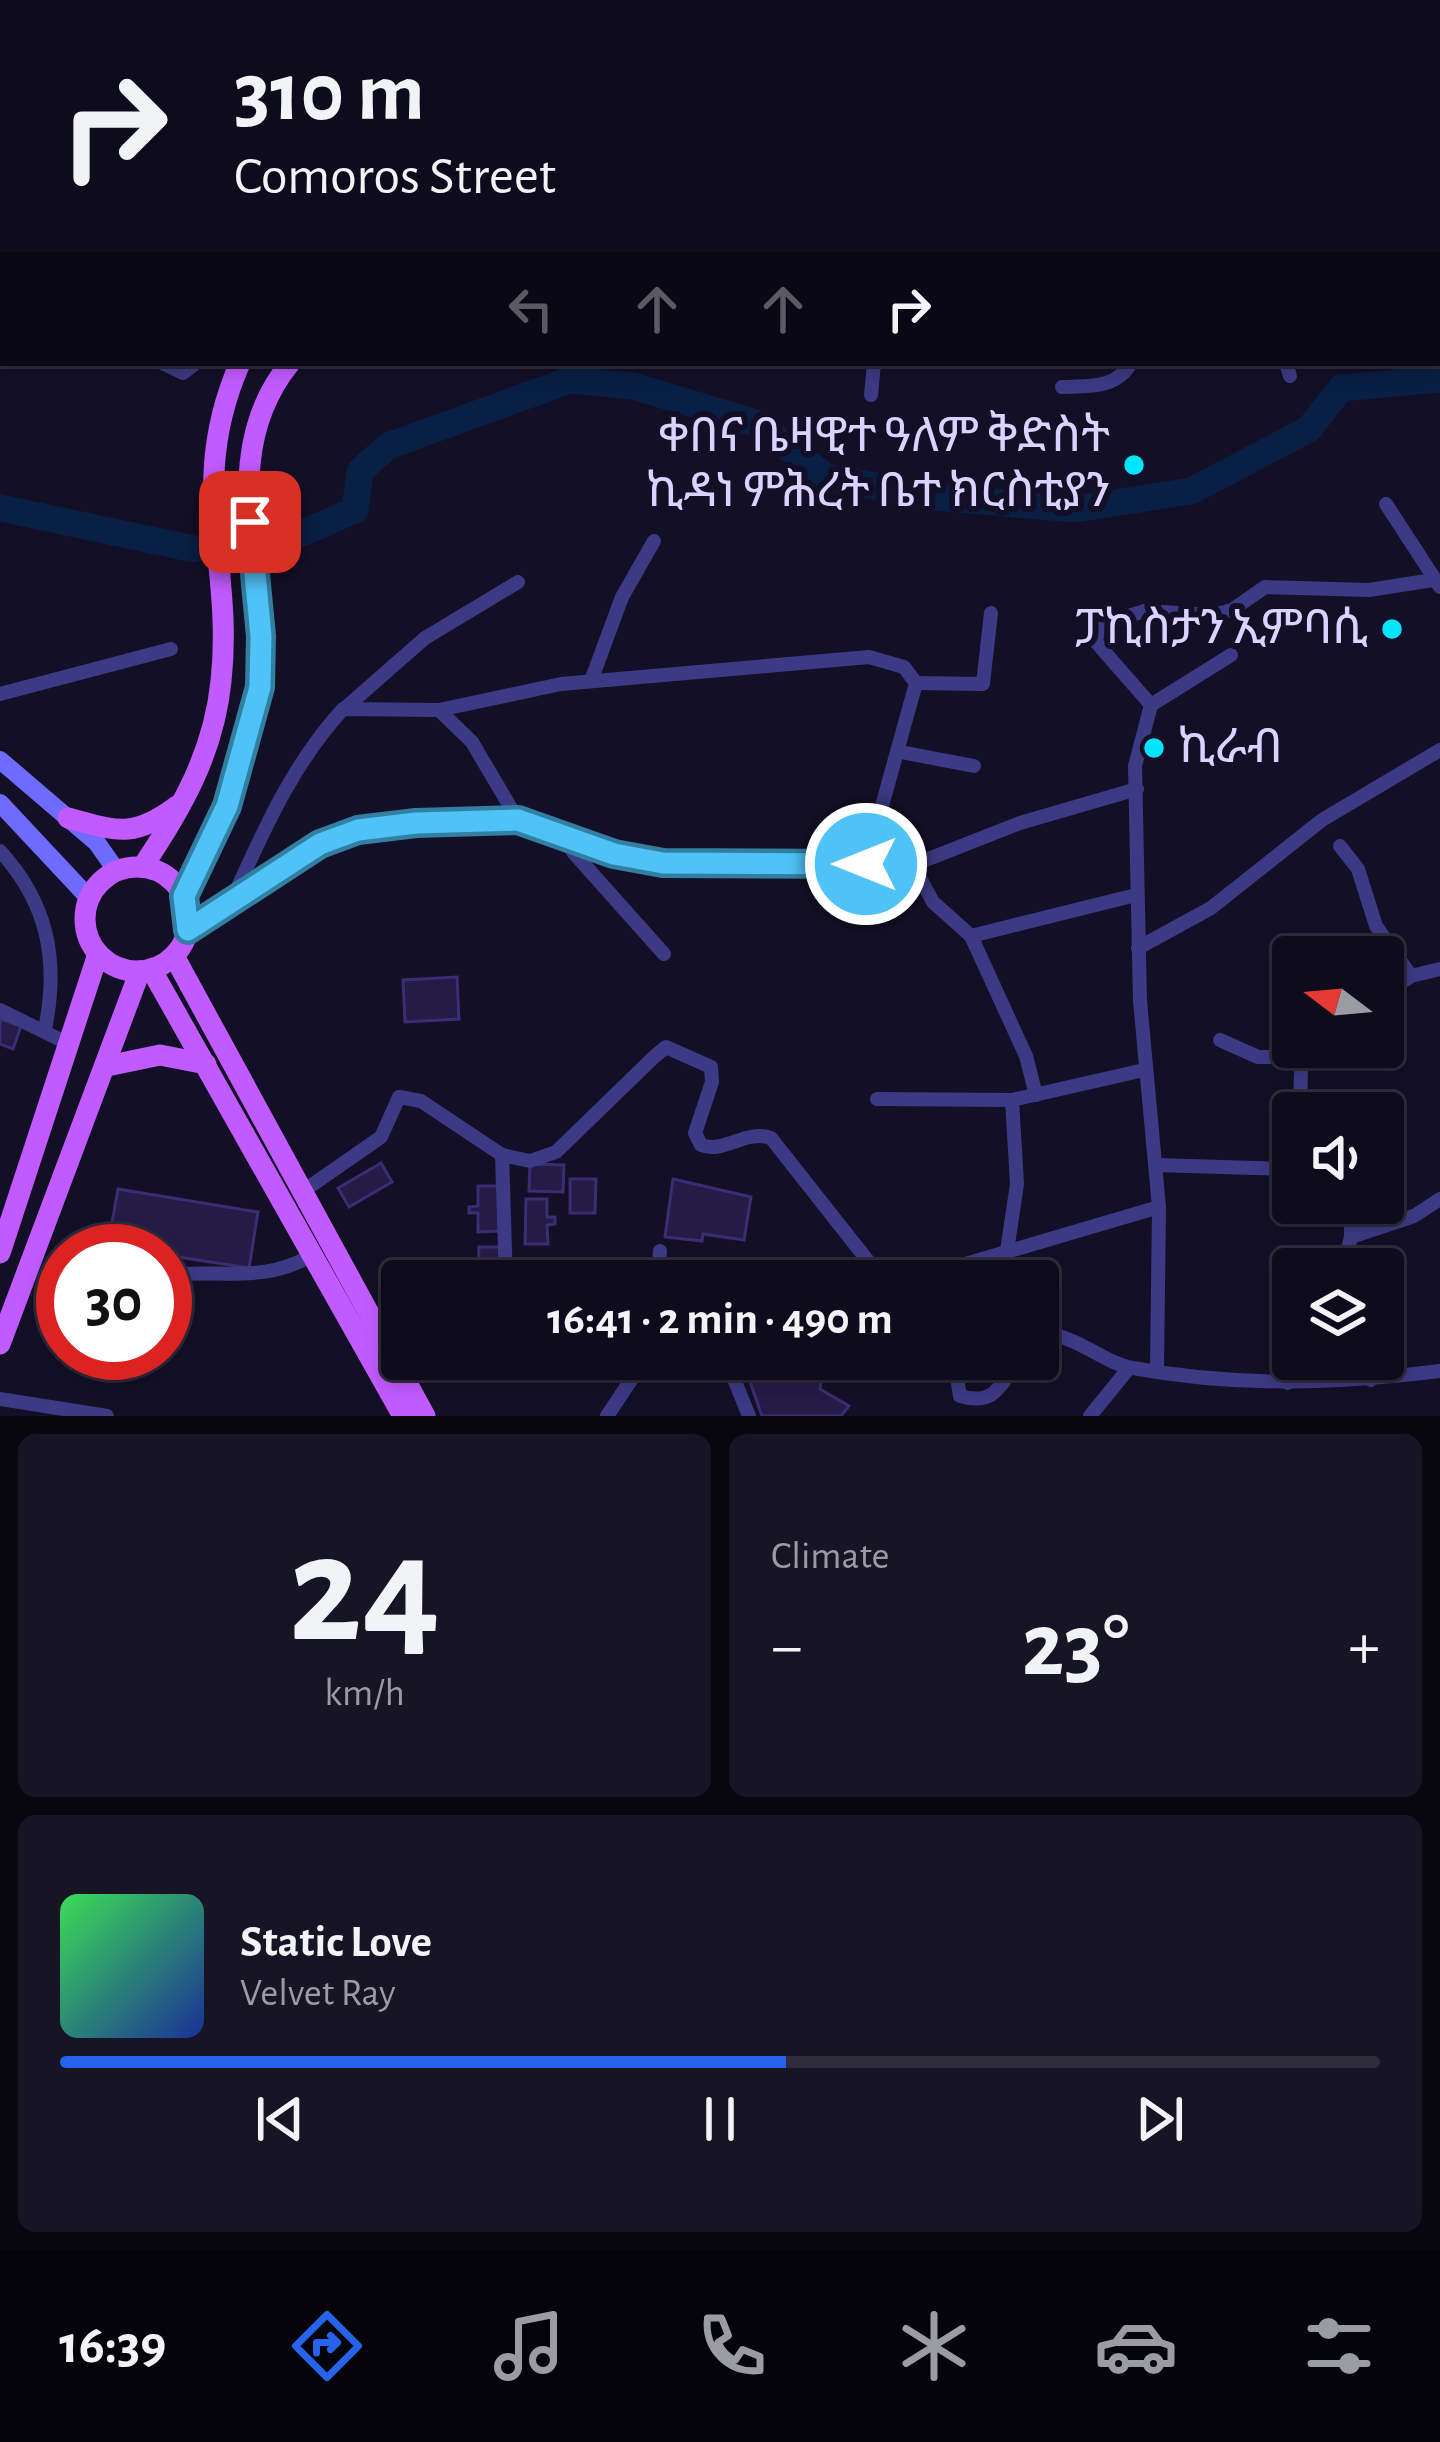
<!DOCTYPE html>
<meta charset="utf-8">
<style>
:root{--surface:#0e0b1c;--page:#171425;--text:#f1f3f6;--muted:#9b9ba3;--line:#2e2b3b;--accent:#2563eb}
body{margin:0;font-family:"Alegreya Sans","Noto Sans Ethiopic",sans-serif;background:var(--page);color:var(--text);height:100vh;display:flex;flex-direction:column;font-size:45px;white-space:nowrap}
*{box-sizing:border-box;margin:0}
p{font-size:39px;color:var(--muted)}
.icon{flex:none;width:66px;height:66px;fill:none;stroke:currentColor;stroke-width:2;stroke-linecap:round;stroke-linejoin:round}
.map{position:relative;height:1416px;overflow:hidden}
.panel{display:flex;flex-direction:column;gap:18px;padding:18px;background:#08060f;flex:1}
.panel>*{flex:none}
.hud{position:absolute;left:0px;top:0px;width:1440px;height:366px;box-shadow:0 6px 18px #0003,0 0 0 3px var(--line);background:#0e0b1c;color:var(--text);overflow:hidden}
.needle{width:78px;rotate:286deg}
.buttons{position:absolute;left:1272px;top:936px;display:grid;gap:24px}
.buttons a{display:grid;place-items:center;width:132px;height:132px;border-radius:12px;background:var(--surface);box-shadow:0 6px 18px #0003,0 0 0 3px var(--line);font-size:60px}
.speed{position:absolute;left:36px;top:1224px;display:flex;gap:24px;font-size:60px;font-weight:700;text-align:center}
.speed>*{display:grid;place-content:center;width:156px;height:156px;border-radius:50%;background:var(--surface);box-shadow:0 6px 18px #0003,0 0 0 3px var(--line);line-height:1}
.speed .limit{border:18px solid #d22;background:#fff;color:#111}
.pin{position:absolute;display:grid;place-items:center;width:102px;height:102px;color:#fff;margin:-51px;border-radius:24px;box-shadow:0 6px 18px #0006}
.me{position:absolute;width:132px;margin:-66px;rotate:270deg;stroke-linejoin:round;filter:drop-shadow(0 0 9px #0008)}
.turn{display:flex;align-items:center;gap:42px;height:252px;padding:0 36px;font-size:54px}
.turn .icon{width:156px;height:156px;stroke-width:2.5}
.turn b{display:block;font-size:84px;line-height:102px}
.lanes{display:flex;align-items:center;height:114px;padding:0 36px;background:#0003;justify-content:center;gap:60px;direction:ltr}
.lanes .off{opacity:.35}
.big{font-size:90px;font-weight:600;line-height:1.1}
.panel .card{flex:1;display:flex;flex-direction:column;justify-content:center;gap:18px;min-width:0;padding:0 42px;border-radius:18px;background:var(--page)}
.panel .dial{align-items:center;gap:0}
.dial b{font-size:156px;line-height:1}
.song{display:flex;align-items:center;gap:36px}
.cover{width:144px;height:144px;border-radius:18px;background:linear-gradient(135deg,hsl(130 70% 55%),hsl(230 70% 35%))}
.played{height:12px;border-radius:6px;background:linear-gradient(90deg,var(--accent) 55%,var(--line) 55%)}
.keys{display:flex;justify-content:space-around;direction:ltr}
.heat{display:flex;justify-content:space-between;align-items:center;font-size:66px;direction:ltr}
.panel .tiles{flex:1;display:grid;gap:18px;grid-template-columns:1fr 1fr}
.card:last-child{grid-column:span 2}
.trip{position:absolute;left:381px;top:1260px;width:678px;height:120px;border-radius:12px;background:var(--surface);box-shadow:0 6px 18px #0003,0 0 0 3px var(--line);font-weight:600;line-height:120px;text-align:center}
.dock{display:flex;height:192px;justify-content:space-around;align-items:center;background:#06040b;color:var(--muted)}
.dock .icon{width:84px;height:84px}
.dock .on{color:var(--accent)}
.dock b{font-size:54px;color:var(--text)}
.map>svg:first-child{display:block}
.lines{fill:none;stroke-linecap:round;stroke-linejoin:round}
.river{stroke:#0a1f44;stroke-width:27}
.building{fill:#241b47;stroke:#3b2d73;stroke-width:3}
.street{stroke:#3d3a85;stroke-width:14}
.secondary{stroke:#6f6bff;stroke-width:18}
.primary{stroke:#c25bff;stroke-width:21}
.route-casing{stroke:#337fa1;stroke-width:30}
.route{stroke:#4fc3f7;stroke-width:21}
.poi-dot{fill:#00e5ff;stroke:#130f26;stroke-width:4.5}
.labels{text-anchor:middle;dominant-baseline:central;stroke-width:12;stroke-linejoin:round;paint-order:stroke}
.poi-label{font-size:48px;fill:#d9d4ff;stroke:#130f26;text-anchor:end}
</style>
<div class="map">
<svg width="1440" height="1416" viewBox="0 0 1440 1416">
<rect width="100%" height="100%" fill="#130f26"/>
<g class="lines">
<g class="river">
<polyline points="0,508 194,549"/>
<polyline points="289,539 355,510 360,471 388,446 570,380 633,386 756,423 826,477 936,497 1075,509 1191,491 1309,429 1341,388 1440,379"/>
</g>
</g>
<g class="building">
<polygon points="457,977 459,1019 405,1022 403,980"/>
<polygon points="0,1019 21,1026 13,1049 0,1044"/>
<polygon points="381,1163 392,1182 349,1207 338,1188"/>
<polygon points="530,1164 564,1165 563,1192 529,1191"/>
<polygon points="570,1179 596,1179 595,1213 570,1213"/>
<polygon points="673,1179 751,1197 744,1240 703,1234 702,1241 665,1237"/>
<polygon points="478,1186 500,1186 500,1231 478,1232 478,1213 469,1213 469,1207 478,1206"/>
<polygon points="118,1189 258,1212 249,1268 108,1246"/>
<polygon points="526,1199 547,1199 547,1217 555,1217 555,1224 547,1225 548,1244 525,1244"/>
<polygon points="479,1247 501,1247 500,1281 478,1281 478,1274 469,1275 469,1267 478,1267"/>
<polygon points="561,1262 561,1281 525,1281 525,1263"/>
<polygon points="742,1359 824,1359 820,1389 849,1406 841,1416 762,1416"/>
</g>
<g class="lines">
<g class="street">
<polyline points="931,0 933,3"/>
<polyline points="1046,0 1049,3"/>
<polyline points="1240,0 1241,3"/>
<polyline points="0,247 3,248"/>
<polyline points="1437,270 1440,272"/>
<polyline points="162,363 183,373 196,363"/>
<polyline points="1286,363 1290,376"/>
<path d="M1062,387C1089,386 1116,389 1131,363"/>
<polyline points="871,395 874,363"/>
<polyline points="1386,504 1440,587"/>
<polyline points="591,681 622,597 654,541"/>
<polyline points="916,683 983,684 991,613"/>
<polyline points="0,694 171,649"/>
<polyline points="1151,705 1096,642 1099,625 1145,611 1213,615 1232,610 1265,587 1369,590 1433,580"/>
<polyline points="344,709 425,638 518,582"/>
<polyline points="439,710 472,742 518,820"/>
<polyline points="901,752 974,766"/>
<polyline points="566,836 573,852 664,954"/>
<polyline points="1340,846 1358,869 1376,926 1411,976"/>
<path d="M0,851C48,903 59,961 45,1029"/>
<polyline points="913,865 933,902 971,936 1136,895"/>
<path d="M231,902C263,832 291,766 343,709L439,710L561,684L869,657L904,667L916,683L866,864"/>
<polyline points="188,930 320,844 358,830 473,817 518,820 614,854 663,864 913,865 1020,823 1137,789"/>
<polyline points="971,936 1026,1056 1036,1095"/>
<polyline points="1138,948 1211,908 1322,820 1440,750"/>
<polyline points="1383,994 1411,976 1440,969"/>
<polyline points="1289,996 1283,1013 1293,1038"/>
<polyline points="0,1010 71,1045"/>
<polyline points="1220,1040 1258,1057 1305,1057 1299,1047"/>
<polyline points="877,1099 1012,1100 1144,1070"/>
<polyline points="1300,1113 1301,1069 1317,1047"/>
<path d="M502,1155L530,1161L556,1152L654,1057L666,1047L711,1067L712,1082L695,1133L701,1145C724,1154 746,1129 771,1138L883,1280"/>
<polyline points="1156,1165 1293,1169"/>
<polyline points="302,1192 381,1137 399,1097 421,1101 502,1155 506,1281"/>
<polyline points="1351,1237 1351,1203"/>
<polyline points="1007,1251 1017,1184 1012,1100"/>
<polyline points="1300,1269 1343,1266"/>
<polyline points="1343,1269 1351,1237 1414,1216 1440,1199"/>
<path d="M165,1275C219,1269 264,1284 312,1255"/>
<polyline points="658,1281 660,1251"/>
<polyline points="880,1281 945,1270 1159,1207"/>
<path d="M1038,1335C1072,1330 1101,1363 1133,1368C1236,1387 1337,1384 1440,1371"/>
<polyline points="726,1359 749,1416"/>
<path d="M954,1359L960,1396C995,1406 1000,1386 1018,1359"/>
<polyline points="1359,1359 1371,1380"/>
<polyline points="1157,1370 1159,1207 1140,1001 1135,766 1151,705 1231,655"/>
<polyline points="1288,1383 1293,1327"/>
<polyline points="0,1399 107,1416"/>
<polyline points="607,1416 645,1359"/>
<polyline points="1090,1416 1129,1368"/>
</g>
<g class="secondary">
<polyline points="0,760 97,843 116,870"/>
<polyline points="0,803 89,898"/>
</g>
<g class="primary">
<polyline points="799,3 802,0"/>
<polyline points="840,3 843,0"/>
<polyline points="869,3 872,0"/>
<path d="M68,818C117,831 133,839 177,806"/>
<path d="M143,866C182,808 214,752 221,681C234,563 186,486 240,363"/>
<circle cx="137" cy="919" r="52"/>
<path d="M184,895C219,831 252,760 259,687C271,576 212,459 290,363"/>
<polyline points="174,956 425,1416"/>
<polyline points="151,969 403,1416"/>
<polyline points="107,1066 160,1055 206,1064"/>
<polyline points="0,1253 98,954"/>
<polyline points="0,1344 140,971"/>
</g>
</g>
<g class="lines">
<defs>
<polyline id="route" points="250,522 261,636 260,687 227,806 184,896 188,930 320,844 358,830 416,823 518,820 614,854 663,863 866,864"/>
</defs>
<use href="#route" class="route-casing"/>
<use href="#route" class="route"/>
</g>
<g class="poi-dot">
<circle cx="1134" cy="465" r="12"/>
<circle cx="1392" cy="629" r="12"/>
<circle cx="1154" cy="748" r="12"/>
</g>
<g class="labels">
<g class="poi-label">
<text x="1110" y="437">ቀበና ቤዛዊተ ዓለም ቅድስት<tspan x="1110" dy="55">ኪዳነ ምሕረት ቤተ ክርስቲያን</tspan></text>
<text x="1368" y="629">ፓኪስታን ኢምባሲ</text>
<text x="1178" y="748" text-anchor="start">ኪራብ</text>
</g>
</g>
</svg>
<div class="buttons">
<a><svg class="needle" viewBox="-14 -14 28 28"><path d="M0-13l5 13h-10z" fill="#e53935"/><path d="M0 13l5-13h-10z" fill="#9b9ba3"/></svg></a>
<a><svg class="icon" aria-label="sound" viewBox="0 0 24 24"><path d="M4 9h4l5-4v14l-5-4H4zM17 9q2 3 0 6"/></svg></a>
<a><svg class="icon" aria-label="layers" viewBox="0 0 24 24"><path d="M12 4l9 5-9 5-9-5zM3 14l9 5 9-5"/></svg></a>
</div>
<div class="speed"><div class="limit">30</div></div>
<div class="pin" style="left:250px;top:522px;background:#d93025"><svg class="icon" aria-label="arrive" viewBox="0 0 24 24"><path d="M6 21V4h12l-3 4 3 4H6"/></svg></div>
<svg class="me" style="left:866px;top:864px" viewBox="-20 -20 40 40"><circle r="17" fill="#4fc3f7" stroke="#fff" stroke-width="3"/><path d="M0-11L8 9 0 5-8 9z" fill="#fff"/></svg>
<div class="trip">16:41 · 2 min · 490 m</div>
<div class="hud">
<div class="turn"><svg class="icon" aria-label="right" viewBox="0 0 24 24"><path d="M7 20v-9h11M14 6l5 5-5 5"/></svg><div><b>310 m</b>Comoros Street</div></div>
<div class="lanes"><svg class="icon off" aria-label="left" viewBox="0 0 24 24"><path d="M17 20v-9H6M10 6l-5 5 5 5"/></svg><svg class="icon off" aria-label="ahead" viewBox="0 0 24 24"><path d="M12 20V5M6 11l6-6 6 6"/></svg><svg class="icon off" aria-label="ahead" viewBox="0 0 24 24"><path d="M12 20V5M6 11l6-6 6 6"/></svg><svg class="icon" aria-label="right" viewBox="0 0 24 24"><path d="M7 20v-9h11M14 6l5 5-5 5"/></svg></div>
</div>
</div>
<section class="panel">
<div class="tiles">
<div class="card dial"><b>24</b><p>km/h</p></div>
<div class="card"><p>Climate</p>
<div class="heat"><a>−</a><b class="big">23°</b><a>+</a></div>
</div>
<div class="card">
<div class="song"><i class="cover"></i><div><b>Static Love</b><p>Velvet Ray</p></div></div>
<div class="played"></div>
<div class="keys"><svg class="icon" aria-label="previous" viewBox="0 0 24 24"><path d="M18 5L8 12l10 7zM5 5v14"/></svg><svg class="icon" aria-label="pause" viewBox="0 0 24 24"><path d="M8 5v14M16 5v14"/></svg><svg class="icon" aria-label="next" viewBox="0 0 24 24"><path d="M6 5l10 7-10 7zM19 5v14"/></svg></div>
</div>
</div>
</section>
<nav class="dock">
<b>16:39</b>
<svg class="icon on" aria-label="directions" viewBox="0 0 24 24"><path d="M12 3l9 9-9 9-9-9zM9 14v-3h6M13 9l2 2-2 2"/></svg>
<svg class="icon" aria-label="music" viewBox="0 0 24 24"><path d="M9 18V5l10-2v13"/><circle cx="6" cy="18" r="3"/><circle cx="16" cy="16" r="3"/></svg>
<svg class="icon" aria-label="phone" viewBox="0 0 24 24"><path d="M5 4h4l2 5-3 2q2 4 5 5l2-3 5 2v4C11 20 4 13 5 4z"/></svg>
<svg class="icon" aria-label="climate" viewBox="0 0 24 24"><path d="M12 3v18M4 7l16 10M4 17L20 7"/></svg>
<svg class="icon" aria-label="car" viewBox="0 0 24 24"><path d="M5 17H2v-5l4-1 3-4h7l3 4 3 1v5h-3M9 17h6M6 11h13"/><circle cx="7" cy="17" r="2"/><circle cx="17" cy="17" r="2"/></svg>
<svg class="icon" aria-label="filters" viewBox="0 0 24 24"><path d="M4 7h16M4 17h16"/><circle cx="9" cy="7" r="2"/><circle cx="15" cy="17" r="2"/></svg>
</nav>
